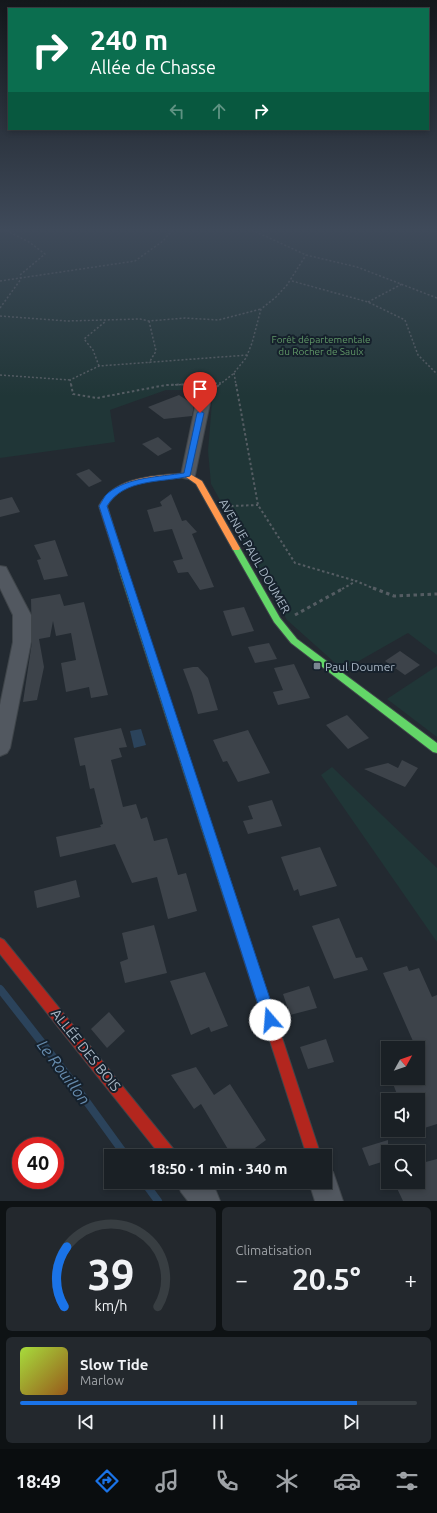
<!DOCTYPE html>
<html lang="fr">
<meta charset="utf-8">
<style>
:root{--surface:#1a2025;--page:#23282d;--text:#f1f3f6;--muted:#9fa3a7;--line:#383e42;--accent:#1a73e8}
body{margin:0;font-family:Ubuntu,sans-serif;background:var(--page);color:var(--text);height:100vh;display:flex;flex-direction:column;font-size:15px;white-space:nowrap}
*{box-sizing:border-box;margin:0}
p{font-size:13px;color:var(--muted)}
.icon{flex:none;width:22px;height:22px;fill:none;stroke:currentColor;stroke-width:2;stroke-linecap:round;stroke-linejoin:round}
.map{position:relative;height:1201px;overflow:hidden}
.side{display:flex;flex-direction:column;gap:6px;padding:6px;background:#0e1214;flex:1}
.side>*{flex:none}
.banner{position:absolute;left:8px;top:8px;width:421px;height:122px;border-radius:0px;box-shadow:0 2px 6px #0003,0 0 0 1px var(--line);background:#0b6e4f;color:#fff;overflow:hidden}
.needle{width:26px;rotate:50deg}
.tools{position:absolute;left:381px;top:1041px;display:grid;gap:8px}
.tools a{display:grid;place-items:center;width:44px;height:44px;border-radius:0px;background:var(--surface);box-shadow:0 2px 6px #0003,0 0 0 1px var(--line);font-size:20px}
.speed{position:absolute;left:12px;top:1137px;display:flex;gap:8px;font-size:20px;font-weight:700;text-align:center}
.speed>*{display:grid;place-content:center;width:52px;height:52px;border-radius:50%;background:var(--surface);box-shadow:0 2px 6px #0003,0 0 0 1px var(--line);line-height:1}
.speed .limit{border:6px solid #d22;background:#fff;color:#111}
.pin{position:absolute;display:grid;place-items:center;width:34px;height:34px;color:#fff;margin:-41px -17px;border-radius:50% 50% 50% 0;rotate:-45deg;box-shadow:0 0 4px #0007}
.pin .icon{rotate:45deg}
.me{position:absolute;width:44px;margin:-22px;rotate:342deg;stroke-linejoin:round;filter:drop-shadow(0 0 3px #0008)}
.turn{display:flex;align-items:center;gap:14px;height:84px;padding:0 16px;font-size:18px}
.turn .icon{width:52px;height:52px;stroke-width:2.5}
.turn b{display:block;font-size:28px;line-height:34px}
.lanes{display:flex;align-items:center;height:38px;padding:0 16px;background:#0003;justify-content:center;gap:20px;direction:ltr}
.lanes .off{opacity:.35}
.big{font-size:30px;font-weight:600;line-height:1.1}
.side .widget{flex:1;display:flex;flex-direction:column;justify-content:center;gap:6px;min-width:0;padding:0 14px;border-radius:6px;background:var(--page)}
.side .dial{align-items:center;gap:0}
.dial svg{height:104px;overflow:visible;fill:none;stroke:var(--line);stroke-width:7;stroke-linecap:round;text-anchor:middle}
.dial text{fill:var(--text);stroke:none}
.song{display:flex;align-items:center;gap:12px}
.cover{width:48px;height:48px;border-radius:6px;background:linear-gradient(135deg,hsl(80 70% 55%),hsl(30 70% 35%))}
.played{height:4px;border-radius:2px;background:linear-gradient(90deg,var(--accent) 85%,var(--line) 85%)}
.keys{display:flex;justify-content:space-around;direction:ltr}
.heat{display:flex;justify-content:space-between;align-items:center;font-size:22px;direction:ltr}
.side .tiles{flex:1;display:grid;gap:6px;grid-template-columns:1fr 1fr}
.widget:last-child{grid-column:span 2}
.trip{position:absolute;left:104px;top:1149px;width:228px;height:40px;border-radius:0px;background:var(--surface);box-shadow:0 2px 6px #0003,0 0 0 1px var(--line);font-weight:600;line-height:40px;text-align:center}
.tab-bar{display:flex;height:64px;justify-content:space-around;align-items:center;background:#0a0d0f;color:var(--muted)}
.tab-bar .icon{width:28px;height:28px}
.tab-bar .active{color:var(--accent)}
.tab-bar b{font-size:18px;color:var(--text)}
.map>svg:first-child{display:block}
.green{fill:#203637}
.water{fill:#2b435b}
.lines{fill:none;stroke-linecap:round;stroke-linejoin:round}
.stream{stroke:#2b435b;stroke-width:8}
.building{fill:#3d434a}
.street-casing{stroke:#3f454a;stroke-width:2}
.fast-casing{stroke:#3f454a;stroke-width:2}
.slow-casing{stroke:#3f454a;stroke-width:2}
.jam-casing{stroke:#3f454a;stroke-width:2}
.path-far2{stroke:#555d63;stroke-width:1.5;stroke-dasharray:2 2;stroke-linecap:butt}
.path-far1{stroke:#555d63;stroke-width:2;stroke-dasharray:2.5 2.5;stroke-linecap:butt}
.path{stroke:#555d63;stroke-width:3;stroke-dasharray:3.5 3.5;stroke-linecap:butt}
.street{fill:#525860;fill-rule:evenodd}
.fast{fill:#63d668;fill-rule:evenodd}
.slow{fill:#ff974d;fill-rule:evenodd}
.jam{fill:#b3261e;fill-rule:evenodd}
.route{fill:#1a73e8;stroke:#114b97}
.poi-dot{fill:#7a8691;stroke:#16212c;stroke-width:1.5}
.labels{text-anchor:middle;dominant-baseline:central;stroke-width:4;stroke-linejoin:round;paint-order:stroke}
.far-park-label{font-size:10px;fill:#609767;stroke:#16212c}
.street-label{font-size:12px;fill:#a9b7c5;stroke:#16212c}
.poi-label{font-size:12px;fill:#a9b7c5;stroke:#16212c;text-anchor:start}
.near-street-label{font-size:14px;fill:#a9b7c5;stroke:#16212c}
.near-water-label{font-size:16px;font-style:italic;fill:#668bad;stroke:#16212c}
</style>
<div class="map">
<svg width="437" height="1201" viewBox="0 0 437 1201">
<rect width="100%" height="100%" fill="#232a31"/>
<g class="green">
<polygon points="0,228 437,228 437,655 408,633 343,670 287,620 211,484 208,451 213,390 166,390 110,410 115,442 0,458"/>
<polygon points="437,666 437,737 387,699"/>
<polygon points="332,767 437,868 437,942 321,775"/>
</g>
<polygon class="water" points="141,729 146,745 134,748 130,731"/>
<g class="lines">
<g class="stream">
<polyline points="0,989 68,1076 126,1156"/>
<polyline points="144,1182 158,1201"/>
</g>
</g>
<g class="building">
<polygon points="179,395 194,405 192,416 164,419 148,407"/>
<polygon points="158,437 172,449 158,456 142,444"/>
<polygon points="89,469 102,481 89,487 76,474"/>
<polygon points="171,494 182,521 186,520 197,532 192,534 214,587 200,590 188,572 178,573 173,561 183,559 172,529 154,532 147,510 162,506 160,502"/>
<polygon points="12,497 20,512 0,517 0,500"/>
<polygon points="55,540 68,576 44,580 37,560 41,559 34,545"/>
<polygon points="60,594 64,606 84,602 108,695 91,698 89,687 66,692 61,663 76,660 71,633 56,636 53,621 50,637 39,639 44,667 37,700 23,702 32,642 31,599"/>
<polygon points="244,607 254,631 232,636 223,611"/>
<polygon points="269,643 277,659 255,663 248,647"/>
<polygon points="400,651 420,665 405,675 385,661"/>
<polygon points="294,664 310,698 278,705 273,692 283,690 274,668"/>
<polygon points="193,667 198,667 208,678 218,710 198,714 192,693 183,669"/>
<polygon points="347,715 369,738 348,749 326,725"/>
<polygon points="121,728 127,747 119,748 122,757 111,760 123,807 136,804 141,819 147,817 154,841 167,838 178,875 186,873 197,911 168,919 157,877 132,883 115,844 60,857 56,837 101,827 100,825 103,824 94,788 90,789 85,765 80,766 74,738"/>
<polygon points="248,730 270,773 238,782 227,761 223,762 213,740"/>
<polygon points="402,760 418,768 405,787 364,769 388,763 398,768"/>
<polygon points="272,800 282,826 248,834 243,821 253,819 248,806"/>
<polygon points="320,847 337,886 300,896 298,889 294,891 281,857"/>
<polygon points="76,880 80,897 37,908 34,891"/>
<polygon points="339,918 356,958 362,957 368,970 334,979 312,926"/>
<polygon points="154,925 167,973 125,983 120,962 128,959 122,933"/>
<polygon points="407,966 409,971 419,968 432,997 437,995 437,1124 418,1130 418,1100 399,1100 391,1078 418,1078 418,1048 416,1048 383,973"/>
<polygon points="205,972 228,1026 211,1032 209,1027 191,1035 170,981"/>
<polygon points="309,986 317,1008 290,1015 283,994"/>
<polygon points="109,1012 125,1031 107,1048 91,1029"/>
<polygon points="326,1039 334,1062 308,1069 300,1047"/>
<polygon points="196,1067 214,1095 230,1084 266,1140 244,1156 232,1156 201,1104 194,1109 171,1075"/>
<polygon points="388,1140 388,1160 369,1166 362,1148"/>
<polygon points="437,1159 437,1201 403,1201 394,1182 418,1182 418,1164"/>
</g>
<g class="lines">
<defs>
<g id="street">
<polygon points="204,394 209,395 211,398 195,475 193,478 188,479 183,478 181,475 197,398 199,395"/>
<polygon points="0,566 6,567 8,571 31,615 31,642 10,748 7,753 0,756 0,705 13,642 13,615 0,588"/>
<polygon points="325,1169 333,1172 343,1201 315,1201 309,1182 325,1182"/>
<polygon points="177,1182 209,1182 216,1191 220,1201 188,1201 181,1192"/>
</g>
<g id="fast">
<polygon points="236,545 240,548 280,618 297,639 437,743 437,753 433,752 291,643 274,622 232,548"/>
<polygon points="122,564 126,567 236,898 234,902 230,903 226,902 224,898 118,567"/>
</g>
<path id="slow" d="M188,473L202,481L240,548L239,550H233L196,484L186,477C160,480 121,479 107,506L126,567L122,570L119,569L99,506C115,475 157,476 188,473Z"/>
<g id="jam">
<polygon points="230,893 234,894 236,898 321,1156 307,1156 224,898 226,894"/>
<polygon points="0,938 4,940 175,1151 177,1156 161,1156 0,954"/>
</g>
</defs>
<use href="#street" class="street-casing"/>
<use href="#fast" class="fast-casing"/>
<use href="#slow" class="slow-casing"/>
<use href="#jam" class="jam-casing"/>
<g class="path-far2">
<polyline points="248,228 306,255 357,267 437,298"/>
<polyline points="0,281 135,261 163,241 174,228"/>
<polyline points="292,281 368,302 405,320 418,355 437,374"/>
<polyline points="368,302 402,284"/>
<polyline points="0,308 21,279 20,275 45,254 29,242 1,228"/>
<polyline points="0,316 67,321 140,319 149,321 185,318 218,320 261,309"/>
<polyline points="149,321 156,351 149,363"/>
<polyline points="99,366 93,350 84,339 106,321"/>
<polyline points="234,373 236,385"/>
<polyline points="0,375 70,380"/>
<polyline points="71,385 70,380 99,366 248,355"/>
<polyline points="171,385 221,383"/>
<polyline points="219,385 233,374 246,358 252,343 261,309 276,297 287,285 306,255"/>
</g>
<g class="path-far1">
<polyline points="71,384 73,394 97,398 166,385 199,384"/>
<polyline points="236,384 258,505 295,563 356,581"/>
<polyline points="213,390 220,384"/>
<polyline points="231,506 258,505"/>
<polyline points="342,589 356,581 375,589"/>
</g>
<g class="path">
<polyline points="373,588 394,596 437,594"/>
<polyline points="295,615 344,588"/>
</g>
<use href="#street" class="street"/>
<use href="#fast" class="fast"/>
<use href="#slow" class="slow"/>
<use href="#jam" class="jam"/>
</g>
<linearGradient id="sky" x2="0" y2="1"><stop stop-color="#13171b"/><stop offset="0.58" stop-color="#3f4a5a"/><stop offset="1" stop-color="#3f4a5a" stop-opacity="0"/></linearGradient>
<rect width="437" height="396" fill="url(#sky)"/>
<path class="route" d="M200,411L204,413L190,476C162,483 124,478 107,506L277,1020L275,1024L270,1026L265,1024L263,1020L99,506C102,502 104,496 108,493C128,477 159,477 184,473L197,413Z"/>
<rect class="poi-dot" x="313" y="662" width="8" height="8" rx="2"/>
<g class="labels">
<g class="far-park-label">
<text x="321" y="339">Forêt départementale<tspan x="321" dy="12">du Rocher de Saulx</tspan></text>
</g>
<g class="street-label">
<text transform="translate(255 556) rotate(60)">AVENUE PAUL DOUMER</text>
</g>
<g class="poi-label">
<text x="325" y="666">Paul Doumer</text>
</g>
<g class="near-street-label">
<text transform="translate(86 1050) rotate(51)">ALLÉE DES BOIS</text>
</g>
<g class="near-water-label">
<text transform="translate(64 1072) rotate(53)">Le Rouillon</text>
</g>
</g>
</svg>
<div class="tools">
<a><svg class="needle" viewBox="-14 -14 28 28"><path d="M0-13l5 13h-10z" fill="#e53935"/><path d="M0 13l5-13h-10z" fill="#9fa3a7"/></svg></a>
<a><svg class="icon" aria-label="sound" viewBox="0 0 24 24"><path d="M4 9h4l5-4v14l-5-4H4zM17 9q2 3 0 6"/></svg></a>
<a><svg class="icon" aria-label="search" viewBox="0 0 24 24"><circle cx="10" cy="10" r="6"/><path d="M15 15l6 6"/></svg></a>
</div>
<div class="speed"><div class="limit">40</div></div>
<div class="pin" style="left:200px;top:413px;background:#d93025"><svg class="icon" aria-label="arrive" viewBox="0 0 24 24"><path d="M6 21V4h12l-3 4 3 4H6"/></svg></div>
<svg class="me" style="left:270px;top:1020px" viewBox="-20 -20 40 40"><circle r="19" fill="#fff"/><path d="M0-13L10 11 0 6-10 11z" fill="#1a73e8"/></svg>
<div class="trip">18:50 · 1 min · 340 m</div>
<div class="banner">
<div class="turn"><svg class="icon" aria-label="right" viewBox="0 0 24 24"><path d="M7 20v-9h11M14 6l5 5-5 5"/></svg><div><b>240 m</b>Allée de Chasse</div></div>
<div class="lanes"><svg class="icon off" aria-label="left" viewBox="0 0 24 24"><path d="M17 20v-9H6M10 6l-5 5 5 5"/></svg><svg class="icon off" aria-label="ahead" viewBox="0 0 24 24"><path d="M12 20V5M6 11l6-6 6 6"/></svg><svg class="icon" aria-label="right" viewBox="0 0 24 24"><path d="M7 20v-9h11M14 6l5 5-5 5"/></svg></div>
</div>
</div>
<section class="side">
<div class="tiles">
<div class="widget dial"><svg viewBox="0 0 100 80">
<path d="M14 69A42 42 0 1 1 86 69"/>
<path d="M14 69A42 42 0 0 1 16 23" stroke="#1a73e8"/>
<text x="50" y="56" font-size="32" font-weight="700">39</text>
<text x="50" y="72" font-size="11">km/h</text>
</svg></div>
<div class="widget"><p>Climatisation</p>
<div class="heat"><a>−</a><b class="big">20.5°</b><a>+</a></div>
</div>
<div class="widget">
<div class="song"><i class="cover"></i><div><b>Slow Tide</b><p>Marlow</p></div></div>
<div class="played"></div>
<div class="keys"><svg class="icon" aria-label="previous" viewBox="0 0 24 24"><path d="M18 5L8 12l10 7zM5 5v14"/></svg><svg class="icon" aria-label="pause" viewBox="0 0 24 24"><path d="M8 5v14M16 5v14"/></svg><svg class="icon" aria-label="next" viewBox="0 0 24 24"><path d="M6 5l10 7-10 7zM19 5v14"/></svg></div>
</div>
</div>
</section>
<nav class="tab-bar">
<b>18:49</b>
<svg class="icon active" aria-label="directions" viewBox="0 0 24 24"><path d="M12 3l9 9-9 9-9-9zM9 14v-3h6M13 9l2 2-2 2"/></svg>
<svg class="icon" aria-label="music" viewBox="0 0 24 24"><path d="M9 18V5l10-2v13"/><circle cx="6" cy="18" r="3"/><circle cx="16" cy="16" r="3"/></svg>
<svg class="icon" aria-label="phone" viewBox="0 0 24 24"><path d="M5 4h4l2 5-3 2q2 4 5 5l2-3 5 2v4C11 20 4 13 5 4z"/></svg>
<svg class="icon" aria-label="climate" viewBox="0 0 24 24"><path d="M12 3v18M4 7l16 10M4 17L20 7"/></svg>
<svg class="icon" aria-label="car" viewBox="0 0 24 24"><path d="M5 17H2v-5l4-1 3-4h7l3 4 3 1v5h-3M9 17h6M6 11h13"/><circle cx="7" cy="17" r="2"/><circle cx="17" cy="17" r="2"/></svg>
<svg class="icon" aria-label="filters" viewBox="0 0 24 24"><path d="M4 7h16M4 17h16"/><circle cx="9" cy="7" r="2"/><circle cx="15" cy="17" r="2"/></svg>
</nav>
